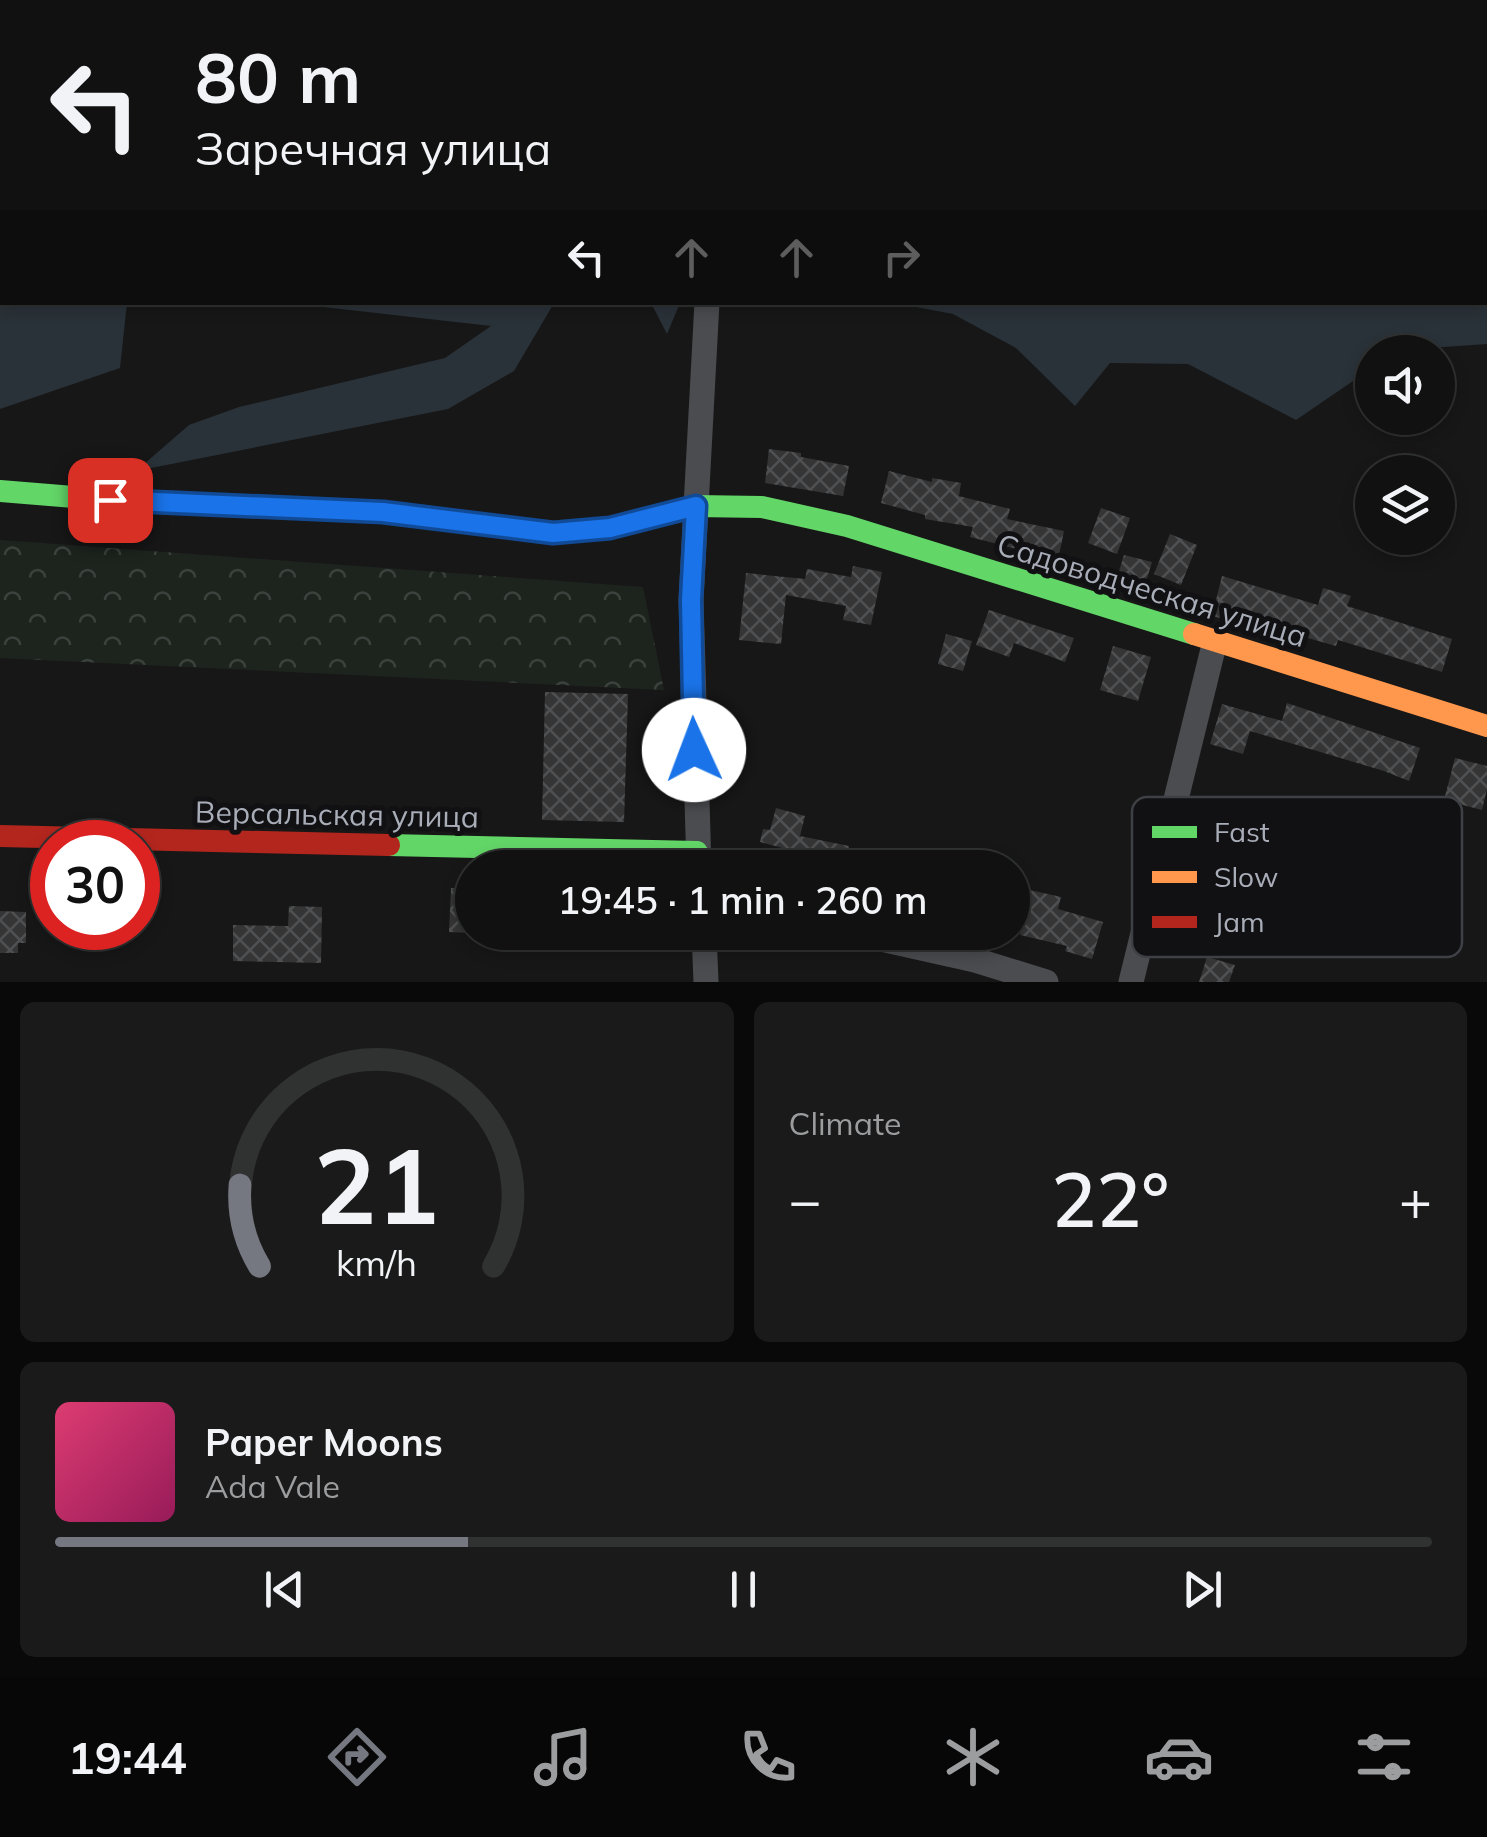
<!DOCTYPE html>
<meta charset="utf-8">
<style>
:root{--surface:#111;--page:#1a1a1a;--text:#f1f3f6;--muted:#9c9d9f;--line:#303131;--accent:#757880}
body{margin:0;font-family:Mulish,sans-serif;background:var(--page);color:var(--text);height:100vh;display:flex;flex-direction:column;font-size:38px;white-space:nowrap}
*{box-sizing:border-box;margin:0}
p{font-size:32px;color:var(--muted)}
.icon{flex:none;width:55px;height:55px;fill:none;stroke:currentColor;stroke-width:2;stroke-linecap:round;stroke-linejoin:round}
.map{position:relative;height:982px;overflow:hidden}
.sheet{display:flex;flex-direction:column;gap:20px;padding:20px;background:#090909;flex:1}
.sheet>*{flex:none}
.top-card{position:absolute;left:0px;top:0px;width:1488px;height:305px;box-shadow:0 5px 15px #0003,0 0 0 2px var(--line);background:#111;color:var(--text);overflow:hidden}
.tools{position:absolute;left:1355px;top:335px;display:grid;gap:20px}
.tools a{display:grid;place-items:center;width:100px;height:100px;border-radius:50%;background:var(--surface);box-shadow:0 5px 15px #0003,0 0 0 2px var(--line);font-size:50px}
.speed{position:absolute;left:30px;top:820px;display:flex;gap:20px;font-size:50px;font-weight:700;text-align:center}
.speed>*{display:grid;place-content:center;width:130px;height:130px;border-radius:50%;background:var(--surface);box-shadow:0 5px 15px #0003,0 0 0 2px var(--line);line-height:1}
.speed .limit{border:15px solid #d22;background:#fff;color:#111}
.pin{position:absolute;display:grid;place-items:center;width:85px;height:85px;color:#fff;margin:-42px;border-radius:20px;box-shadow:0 5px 15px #0006}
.me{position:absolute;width:110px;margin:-55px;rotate:358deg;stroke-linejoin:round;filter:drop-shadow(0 0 8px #0008)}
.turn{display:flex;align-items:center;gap:35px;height:210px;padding:0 30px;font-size:45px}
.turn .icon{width:130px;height:130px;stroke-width:2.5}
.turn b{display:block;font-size:70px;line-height:85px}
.lanes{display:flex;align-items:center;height:95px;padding:0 30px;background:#0003;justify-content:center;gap:50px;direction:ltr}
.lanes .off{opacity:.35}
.big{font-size:75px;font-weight:600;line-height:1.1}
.sheet .card{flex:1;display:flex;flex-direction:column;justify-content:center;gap:15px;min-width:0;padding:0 35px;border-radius:15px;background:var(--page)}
.sheet .dial{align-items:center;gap:0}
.dial svg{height:260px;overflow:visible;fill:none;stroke:var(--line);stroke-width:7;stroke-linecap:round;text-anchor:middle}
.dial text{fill:var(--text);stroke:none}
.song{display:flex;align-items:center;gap:30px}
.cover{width:120px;height:120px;border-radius:15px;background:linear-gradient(135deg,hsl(340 70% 55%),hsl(330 70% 35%))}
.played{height:10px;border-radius:5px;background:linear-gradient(90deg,var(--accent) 30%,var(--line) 30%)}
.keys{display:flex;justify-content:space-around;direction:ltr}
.heat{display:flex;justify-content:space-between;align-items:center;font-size:55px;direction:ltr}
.sheet .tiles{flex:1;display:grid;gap:20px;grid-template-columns:1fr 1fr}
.card:last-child{grid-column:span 2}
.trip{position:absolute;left:455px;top:850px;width:575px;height:100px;border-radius:50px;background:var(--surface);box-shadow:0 5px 15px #0003,0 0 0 2px var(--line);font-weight:600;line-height:100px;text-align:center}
.menu{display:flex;height:160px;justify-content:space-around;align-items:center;background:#070707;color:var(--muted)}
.menu .icon{width:70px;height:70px}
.menu .on{color:var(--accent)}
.menu b{font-size:45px;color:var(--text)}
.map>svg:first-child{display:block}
.forest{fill:url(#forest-crowns)}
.water{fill:#2a3239}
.building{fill:url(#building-cross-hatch)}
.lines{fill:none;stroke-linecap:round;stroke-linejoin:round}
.street{stroke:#4b4c50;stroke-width:25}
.fast{stroke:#63d668;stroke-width:22}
.slow{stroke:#ff974d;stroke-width:22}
.jam{stroke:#b3261e;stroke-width:22}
.route-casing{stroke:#114b97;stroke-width:25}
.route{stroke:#1a73e8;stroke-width:18}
.labels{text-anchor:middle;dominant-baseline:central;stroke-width:10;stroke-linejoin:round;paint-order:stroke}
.street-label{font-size:30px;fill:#a8adb8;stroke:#111113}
.key{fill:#111113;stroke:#3e4045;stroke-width:2.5}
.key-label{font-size:28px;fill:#a8adb8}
</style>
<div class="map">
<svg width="1487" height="982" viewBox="0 0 1487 982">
<defs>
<pattern id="forest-crowns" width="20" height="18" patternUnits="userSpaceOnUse" patternTransform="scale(2.5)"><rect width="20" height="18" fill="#1d241e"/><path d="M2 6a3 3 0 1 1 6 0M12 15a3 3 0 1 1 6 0" fill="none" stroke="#3b413d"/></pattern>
<pattern id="building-cross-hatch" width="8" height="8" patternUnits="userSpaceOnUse" patternTransform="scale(2.5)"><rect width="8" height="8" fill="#353536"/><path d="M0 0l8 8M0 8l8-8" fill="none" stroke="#4f5051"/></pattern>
</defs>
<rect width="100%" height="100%" fill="#171717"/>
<polygon class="forest" points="0,540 643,587 664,690 0,658"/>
<g class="water">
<polygon points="0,0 142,0 2,2 2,302 127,303 120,368 0,409"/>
<polygon points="282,0 1141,0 1143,2 279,2"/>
<polygon points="1266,0 1487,0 1487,344 1372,352 1372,368 1296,420 1188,364 1110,363 1075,406 1016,348 953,314 895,303 1485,302 1485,2 1262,2"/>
<polygon points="288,303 554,303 514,371 448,409 136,471 189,425 239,407 445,358 491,326"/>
<polygon points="651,303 680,303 667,334"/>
</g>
<g class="building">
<polygon points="769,449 801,453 801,457 849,466 843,496 765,483"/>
<polygon points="889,471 932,482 932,478 961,483 959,496 1010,509 1007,519 1064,531 1057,565 1027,558 1029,552 970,537 973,527 925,519 925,515 881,503"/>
<polygon points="1101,508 1130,518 1117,554 1088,543"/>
<polygon points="1170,534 1197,545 1181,585 1154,574"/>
<polygon points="1124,555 1152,562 1142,595 1114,587"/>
<polygon points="853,566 882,572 871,625 843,620 846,606 786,595 781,644 739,640 746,573 805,579 807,569 851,577"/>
<polygon points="1222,576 1318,605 1323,588 1351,596 1347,606 1452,639 1442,672 1338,640 1336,646 1241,619 1240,623 1212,616"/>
<polygon points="989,610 1074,638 1065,662 1014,643 1009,657 976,645"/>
<polygon points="946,634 972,641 963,671 938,664"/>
<polygon points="1113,646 1151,657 1138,701 1100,690"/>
<polygon points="545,692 628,694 624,822 542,820"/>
<polygon points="1287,703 1420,748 1409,781 1384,771 1250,731 1243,754 1210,744 1222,704 1282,721"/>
<polygon points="1455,758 1487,766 1487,789 1482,810 1444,800"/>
<polygon points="776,808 805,816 800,836 849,846 845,868 805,868 808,855 760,842 763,829 770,830"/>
<polygon points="451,888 472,889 472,933 449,932"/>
<polygon points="1030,890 1061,897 1058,909 1103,922 1092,959 1065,951 1067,946 1020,935"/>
<polygon points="289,906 322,907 321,963 233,961 233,925 288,926"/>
<polygon points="0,911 26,912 26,943 18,943 18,953 0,953"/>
<polygon points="1207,957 1235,965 1229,982 1199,982"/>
</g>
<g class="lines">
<g class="street">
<polyline points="729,2 729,0"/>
<polyline points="699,868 691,600 707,302"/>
<polyline points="704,932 706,982"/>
<polyline points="850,932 975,960 1046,982"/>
<polyline points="1131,982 1215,641"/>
</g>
<g class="fast">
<polyline points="0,491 110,500 383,512 553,533 610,528 696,506 762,507 847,526 1194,634"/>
<polyline points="389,845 697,852"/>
</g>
<polyline class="slow" points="1194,634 1487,726"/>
<polyline class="jam" points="0,836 389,845"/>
</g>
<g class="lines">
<defs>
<polyline id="route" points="110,500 383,512 553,533 610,528 696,506 691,600 694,750"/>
</defs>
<use href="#route" class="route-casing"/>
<use href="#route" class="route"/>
</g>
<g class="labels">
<g class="street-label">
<text transform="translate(1152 590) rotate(17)">Садоводческая улица</text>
<text transform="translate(337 814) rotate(1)">Версальская улица</text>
</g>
</g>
<rect x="1132" y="797" width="330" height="160" rx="15" class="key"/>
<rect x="1152" y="826" width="45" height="12" fill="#63d668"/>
<rect x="1152" y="871" width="45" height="12" fill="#ff974d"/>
<rect x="1152" y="916" width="45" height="12" fill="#b3261e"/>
<g class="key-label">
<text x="1214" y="842">Fast</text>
<text x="1214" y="887">Slow</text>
<text x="1214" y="932">Jam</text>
</g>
</svg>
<div class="tools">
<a><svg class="icon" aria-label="sound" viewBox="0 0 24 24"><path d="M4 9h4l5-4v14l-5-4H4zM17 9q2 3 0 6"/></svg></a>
<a><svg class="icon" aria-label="layers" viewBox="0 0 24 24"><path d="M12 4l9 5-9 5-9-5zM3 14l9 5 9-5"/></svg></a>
</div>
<div class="speed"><div class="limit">30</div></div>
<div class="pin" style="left:110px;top:500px;background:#d93025"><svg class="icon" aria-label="arrive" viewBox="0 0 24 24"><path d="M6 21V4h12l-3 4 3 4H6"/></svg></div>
<svg class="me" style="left:694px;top:750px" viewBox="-20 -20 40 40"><circle r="19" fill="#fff"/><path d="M0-13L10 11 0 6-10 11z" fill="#1a73e8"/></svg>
<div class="trip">19:45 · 1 min · 260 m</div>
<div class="top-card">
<div class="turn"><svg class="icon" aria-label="left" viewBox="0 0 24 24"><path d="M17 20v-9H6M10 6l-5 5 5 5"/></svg><div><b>80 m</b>Заречная улица</div></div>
<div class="lanes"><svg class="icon" aria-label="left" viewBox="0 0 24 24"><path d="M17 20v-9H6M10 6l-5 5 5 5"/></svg><svg class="icon off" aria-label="ahead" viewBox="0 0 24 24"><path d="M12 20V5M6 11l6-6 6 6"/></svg><svg class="icon off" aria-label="ahead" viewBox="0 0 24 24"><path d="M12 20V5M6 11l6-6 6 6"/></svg><svg class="icon off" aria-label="right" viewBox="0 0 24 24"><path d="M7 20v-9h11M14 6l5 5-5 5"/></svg></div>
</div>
</div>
<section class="sheet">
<div class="tiles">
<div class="card dial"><svg viewBox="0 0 100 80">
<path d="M14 69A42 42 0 1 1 86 69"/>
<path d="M14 69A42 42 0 0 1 8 44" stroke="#757880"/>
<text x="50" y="56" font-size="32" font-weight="700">21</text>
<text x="50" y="72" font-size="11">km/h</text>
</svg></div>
<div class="card"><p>Climate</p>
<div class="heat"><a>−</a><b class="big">22°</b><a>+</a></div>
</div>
<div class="card">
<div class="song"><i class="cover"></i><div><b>Paper Moons</b><p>Ada Vale</p></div></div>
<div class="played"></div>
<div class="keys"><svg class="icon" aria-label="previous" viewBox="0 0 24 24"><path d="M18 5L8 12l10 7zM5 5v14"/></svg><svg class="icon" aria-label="pause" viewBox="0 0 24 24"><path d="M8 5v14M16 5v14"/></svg><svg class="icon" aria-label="next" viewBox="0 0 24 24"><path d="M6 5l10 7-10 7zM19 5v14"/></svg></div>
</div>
</div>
</section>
<nav class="menu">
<b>19:44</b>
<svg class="icon on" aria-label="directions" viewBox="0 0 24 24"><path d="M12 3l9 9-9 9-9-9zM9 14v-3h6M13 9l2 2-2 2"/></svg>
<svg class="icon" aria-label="music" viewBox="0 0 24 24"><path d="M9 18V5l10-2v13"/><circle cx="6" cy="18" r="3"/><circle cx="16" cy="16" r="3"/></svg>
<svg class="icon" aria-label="phone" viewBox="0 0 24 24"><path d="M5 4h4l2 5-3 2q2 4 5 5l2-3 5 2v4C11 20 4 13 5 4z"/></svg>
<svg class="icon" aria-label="climate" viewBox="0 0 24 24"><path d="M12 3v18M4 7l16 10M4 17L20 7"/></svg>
<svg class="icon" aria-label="car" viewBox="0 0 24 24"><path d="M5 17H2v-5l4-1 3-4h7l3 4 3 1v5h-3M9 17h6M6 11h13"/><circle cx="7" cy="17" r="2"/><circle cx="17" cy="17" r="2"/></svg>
<svg class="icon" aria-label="filters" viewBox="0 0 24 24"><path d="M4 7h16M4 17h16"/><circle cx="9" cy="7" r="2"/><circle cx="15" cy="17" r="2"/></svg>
</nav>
